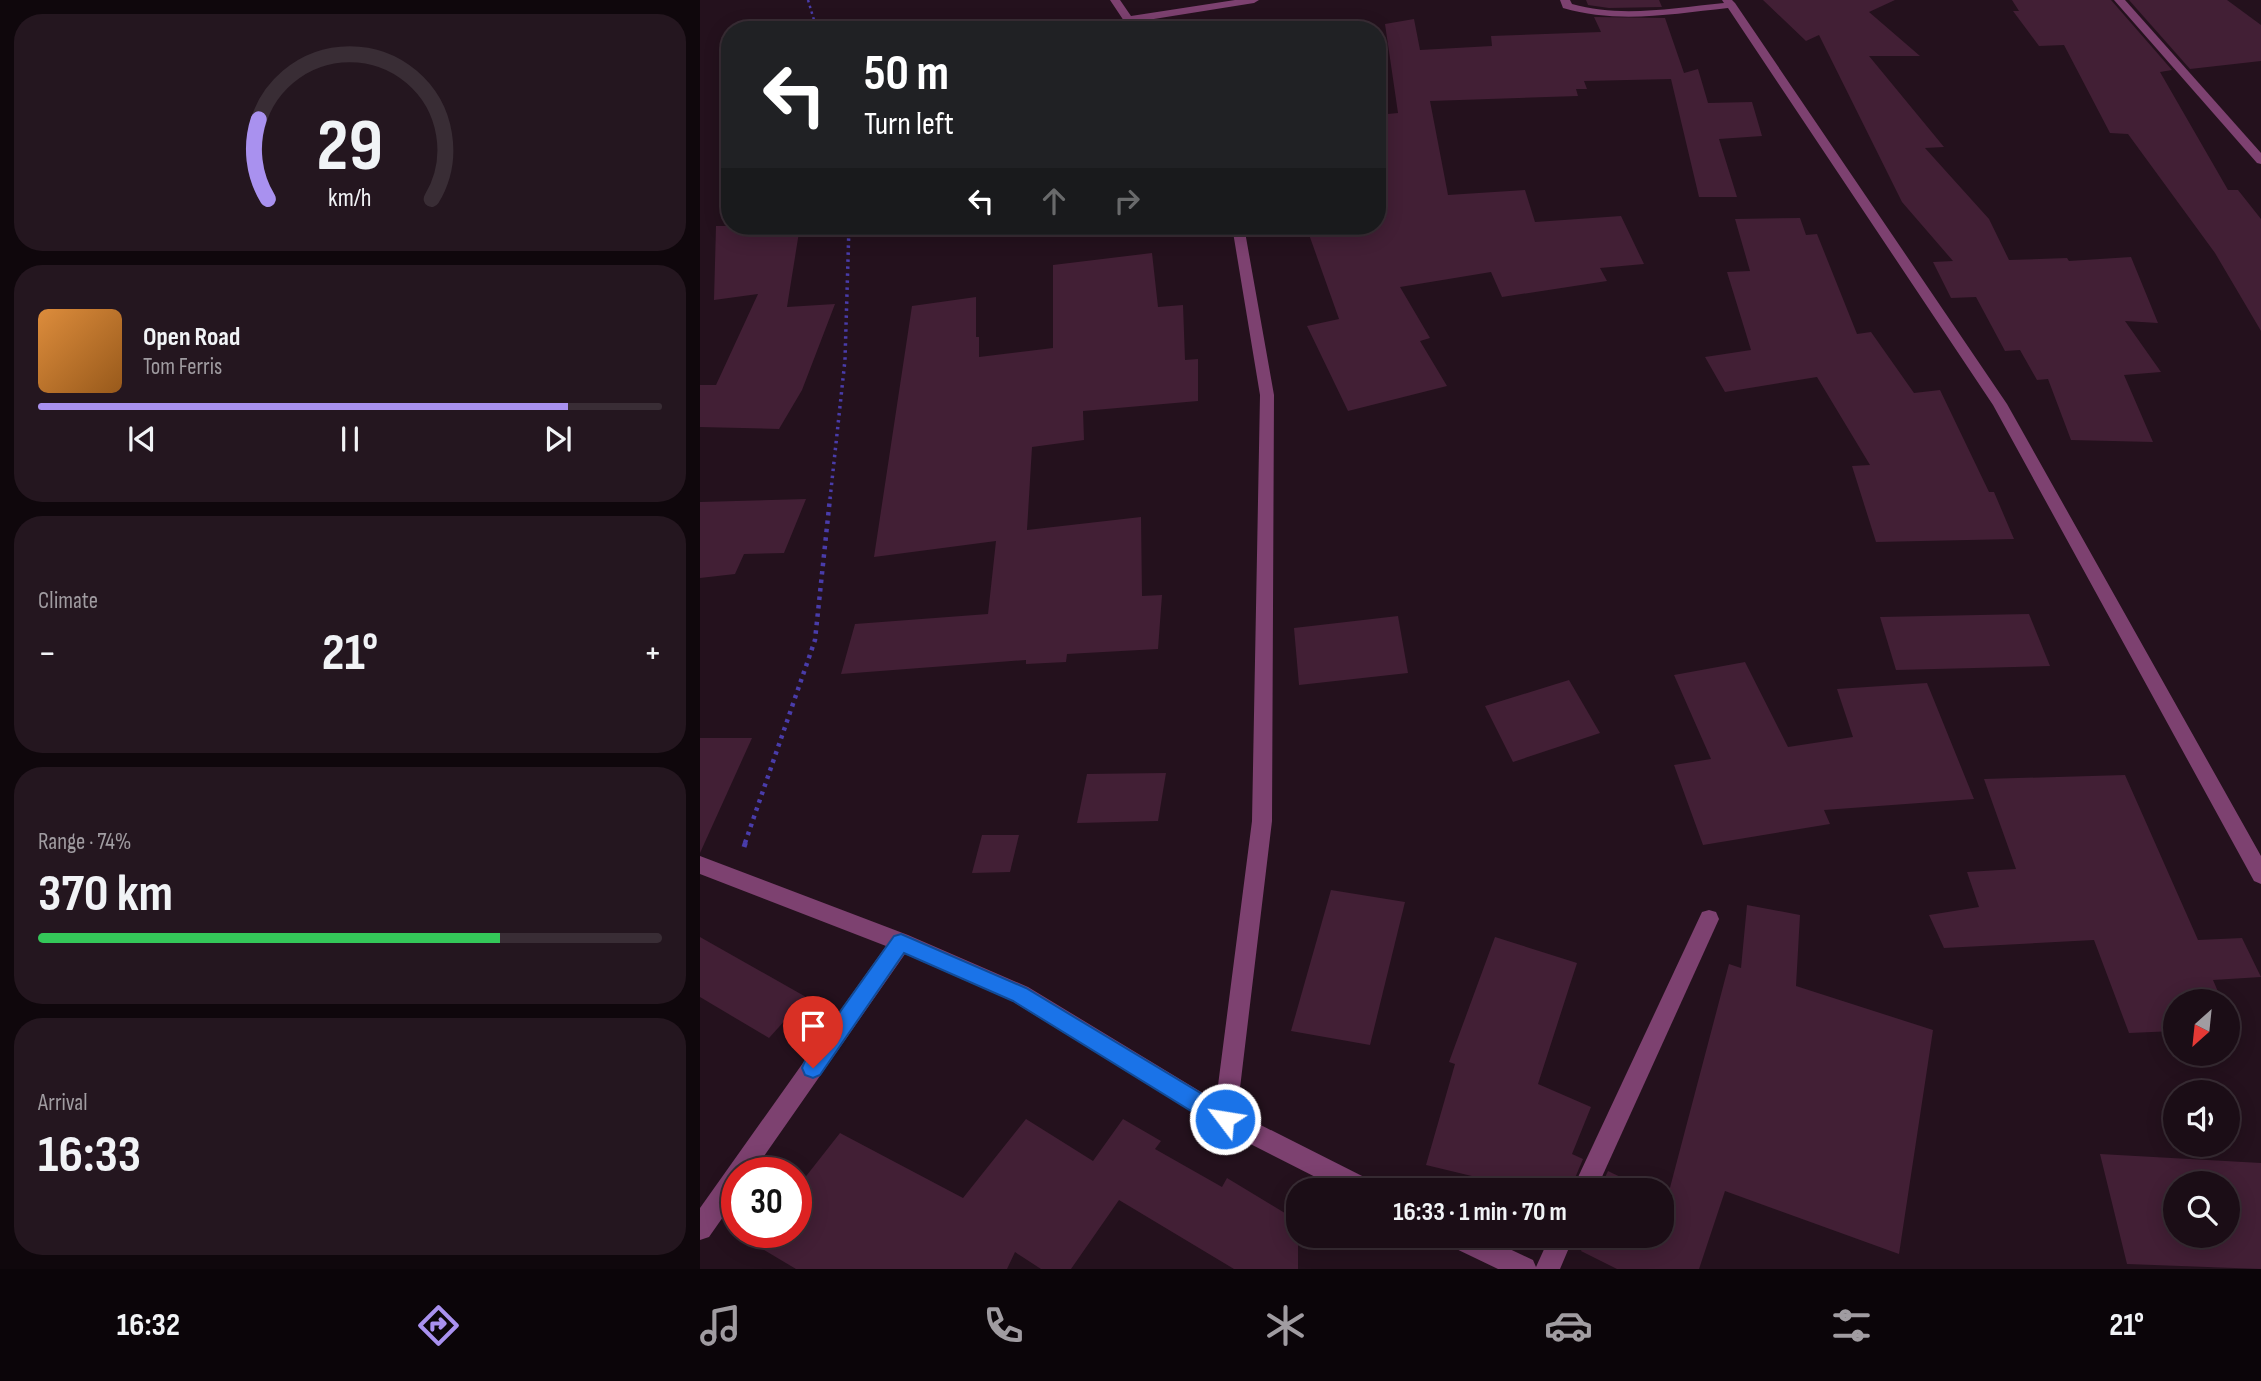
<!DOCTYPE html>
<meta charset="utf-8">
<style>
:root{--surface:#1b0d16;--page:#24161f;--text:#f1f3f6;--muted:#a09ca1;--line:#392d35;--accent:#a991ef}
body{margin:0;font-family:"Sofia Sans Condensed",sans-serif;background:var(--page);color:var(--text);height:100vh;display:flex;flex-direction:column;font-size:26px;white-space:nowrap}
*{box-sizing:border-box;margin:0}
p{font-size:23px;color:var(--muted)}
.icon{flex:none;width:38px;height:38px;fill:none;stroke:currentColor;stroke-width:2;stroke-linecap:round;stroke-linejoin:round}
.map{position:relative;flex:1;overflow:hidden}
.panel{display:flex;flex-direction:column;gap:14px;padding:14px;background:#0f070c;width:700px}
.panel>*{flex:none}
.guide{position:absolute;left:21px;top:21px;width:665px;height:214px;border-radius:28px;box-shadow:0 4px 18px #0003,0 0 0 2px var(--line);background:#202124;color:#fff;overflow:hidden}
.needle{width:46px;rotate:207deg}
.controls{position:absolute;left:1463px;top:989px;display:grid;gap:14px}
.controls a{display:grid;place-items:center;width:77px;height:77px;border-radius:50%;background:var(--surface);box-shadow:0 4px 18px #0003,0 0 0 2px var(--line);font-size:35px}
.speed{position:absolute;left:21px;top:1157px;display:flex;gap:14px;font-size:35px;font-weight:700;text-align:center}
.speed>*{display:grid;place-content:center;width:91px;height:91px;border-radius:50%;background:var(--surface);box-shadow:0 4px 18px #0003,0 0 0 2px var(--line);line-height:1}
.speed .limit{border:10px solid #d22;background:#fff;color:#111}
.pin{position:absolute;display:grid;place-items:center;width:60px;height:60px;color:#fff;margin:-72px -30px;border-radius:50% 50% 50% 0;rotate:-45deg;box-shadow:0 0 7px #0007}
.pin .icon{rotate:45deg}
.me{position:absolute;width:77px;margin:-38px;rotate:301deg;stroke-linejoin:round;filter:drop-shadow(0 0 5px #0008)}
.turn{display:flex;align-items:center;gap:24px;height:147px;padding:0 28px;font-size:32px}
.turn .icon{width:91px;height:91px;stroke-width:2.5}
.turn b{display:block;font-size:49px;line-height:60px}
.lanes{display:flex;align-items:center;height:66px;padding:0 28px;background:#0003;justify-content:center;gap:35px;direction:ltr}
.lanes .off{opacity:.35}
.big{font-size:52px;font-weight:700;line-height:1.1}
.panel .widget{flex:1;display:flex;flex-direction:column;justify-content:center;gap:10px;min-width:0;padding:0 24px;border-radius:28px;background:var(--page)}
.panel .dial{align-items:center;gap:0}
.dial svg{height:182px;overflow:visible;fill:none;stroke:var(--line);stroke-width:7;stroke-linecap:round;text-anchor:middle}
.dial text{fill:var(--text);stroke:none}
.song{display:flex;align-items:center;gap:21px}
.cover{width:84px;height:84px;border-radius:10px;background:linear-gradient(135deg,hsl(30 70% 55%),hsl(30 70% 35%))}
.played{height:7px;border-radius:4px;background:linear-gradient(90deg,var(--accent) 85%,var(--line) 85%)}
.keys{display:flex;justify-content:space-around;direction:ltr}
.heat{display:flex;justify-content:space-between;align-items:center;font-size:38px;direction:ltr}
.charge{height:10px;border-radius:5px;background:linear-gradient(90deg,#34c759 74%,var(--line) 0)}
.trip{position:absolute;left:586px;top:1178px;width:388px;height:70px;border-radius:28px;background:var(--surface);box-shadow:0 4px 18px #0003,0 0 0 2px var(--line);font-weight:700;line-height:70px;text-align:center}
.menu{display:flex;height:112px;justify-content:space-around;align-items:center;background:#0b0509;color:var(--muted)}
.menu .icon{width:49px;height:49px}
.menu .on{color:var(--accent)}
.menu b{font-size:32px;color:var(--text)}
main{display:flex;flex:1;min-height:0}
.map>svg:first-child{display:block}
.building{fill:#421f35;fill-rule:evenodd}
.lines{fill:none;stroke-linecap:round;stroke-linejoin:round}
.path-far3{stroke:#493caa;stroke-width:2.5;stroke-dasharray:2.5 3.5;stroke-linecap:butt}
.path-far2{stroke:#493caa;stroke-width:3.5;stroke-dasharray:2.5 4.5;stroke-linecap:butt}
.path-far1{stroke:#493caa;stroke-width:4.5;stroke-dasharray:3.5 5;stroke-linecap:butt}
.path{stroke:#493caa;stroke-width:5;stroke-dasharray:4.5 7;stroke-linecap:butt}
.minor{fill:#7d4170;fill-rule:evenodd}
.route{fill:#1a73e8;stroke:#114b97;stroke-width:2}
</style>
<main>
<section class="panel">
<div class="widget dial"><svg viewBox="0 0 100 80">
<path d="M14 69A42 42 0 1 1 86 69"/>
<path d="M14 69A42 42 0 0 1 10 34" stroke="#a991ef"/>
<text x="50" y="56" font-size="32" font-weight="700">29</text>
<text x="50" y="72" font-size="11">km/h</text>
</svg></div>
<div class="widget">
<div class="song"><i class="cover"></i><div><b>Open Road</b><p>Tom Ferris</p></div></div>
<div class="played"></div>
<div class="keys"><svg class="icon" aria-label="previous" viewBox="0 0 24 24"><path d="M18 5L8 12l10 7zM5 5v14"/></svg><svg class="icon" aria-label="pause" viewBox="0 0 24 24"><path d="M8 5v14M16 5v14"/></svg><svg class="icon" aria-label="next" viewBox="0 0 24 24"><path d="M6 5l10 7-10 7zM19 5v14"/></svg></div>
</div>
<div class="widget"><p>Climate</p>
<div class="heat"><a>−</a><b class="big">21°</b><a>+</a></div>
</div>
<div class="widget"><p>Range · 74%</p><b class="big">370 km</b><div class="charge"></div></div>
<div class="widget"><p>Arrival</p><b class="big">16:33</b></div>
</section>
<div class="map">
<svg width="1561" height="1269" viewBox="0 0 1561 1269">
<rect width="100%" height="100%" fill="#24111d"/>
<g class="building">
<polygon points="886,0 959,0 962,7 909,8 888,5"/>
<polygon points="1063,0 1195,0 1169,12 1220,56 1169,56 1244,147 1225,148 1289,219 1309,260 1367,258 1369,261 1431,257 1458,323 1425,321 1461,372 1424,375 1453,442 1371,440 1348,379 1337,380 1320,350 1305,351 1276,297 1251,298 1233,262 1253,261 1202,202 1119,35 1106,41"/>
<polygon points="1312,0 1411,0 1472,70 1460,72 1528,190 1538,190 1561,219 1561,331 1515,253 1428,134 1410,133 1364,45 1339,46 1313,11 1319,11"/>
<polygon points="1429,0 1527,0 1561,25 1561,61 1490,69"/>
<polygon points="894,17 965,18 984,73 998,69 1008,103 1052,102 1062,136 1019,139 1037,197 999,197 971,79 884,81 887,89 876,89 878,96 730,101 748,195 825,190 835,222 921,216 944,264 900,268 907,281 802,297 791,272 700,287 730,338 720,341 747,386 648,411 607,326 639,319 606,226 677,226 677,115 698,113 685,24 714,19 720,50 792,46 791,36 901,32"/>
<polygon points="1100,218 1106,235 1117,234 1157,334 1171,332 1214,393 1240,390 1289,492 1294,492 1314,539 1176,542 1152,466 1170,465 1117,377 1025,392 1005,357 1051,350 1027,272 1050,271 1035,219"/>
<polygon points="16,226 100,226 87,307 135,304 102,390 79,429 0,427 0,385 16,385 58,294 14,300"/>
<polygon points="452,253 458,307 483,305 485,360 498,359 498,401 383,411 384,440 332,447 327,530 441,517 442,596 462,595 458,649 367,654 366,662 326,664 326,660 141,674 155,624 288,614 296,541 174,557 212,306 276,297 276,337 279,337 279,357 353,348 353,265"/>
<polygon points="106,499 84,553 44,554 35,574 0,578 0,502"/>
<polygon points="1329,614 1350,666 1196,670 1180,617"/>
<polygon points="698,616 708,673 599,685 594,628"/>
<polygon points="1045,662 1088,747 1153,737 1137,689 1227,683 1274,799 1124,810 1130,824 1003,845 974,765 1011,759 974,675"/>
<polygon points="869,680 900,733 813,762 785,706"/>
<polygon points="0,738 52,738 0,853"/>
<polygon points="466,773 458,821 377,823 387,774"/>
<polygon points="1425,775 1498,940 1542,938 1561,977 1513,980 1522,1001 1475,1001 1475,1031 1429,1033 1394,940 1244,948 1229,915 1279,907 1267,872 1316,869 1284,779"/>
<polygon points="282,835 319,835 310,872 272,873"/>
<polygon points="631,890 705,902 670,1045 591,1031"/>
<polygon points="1047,905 1100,915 1096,986 1233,1030 1199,1254 1025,1191 999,1269 917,1269 881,1251 887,1236 962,1236 962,1196 967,1199 1029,964 1041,968"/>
<polygon points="0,937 106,997 69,1038 0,997"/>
<polygon points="795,937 877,963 838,1084 891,1107 872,1154 883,1159 870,1190 803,1190 805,1184 726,1165 755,1064 749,1062"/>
<polygon points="326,1119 393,1161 423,1119 461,1141 455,1149 522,1187 527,1178 598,1221 598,1269 534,1269 419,1200 371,1269 341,1269 315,1252 307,1269 96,1269 34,1232 96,1232 96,1189 140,1133 263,1198"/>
<path d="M1400,1154L1561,1163V1269L1427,1264ZM1475,1183H1528V1236H1475Z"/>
<polygon points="908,1171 912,1173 949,1190 899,1190"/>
</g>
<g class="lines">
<polyline class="path-far3" points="108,0 117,30"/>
<polyline class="path-far2" points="130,499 145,360 149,226"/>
<polyline class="path-far1" points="45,843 115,640 130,498"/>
<polyline class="path" points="44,847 46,841"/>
<g class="minor">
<polygon points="410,0 420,0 431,16 535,0 559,0 554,3 435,22 440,30 430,30"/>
<path d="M860,0H870L872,4C921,18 973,8 1024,3L1022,0H1032L1035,3L1307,404L1561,856V884L1554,881L1293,405L1028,8C972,14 918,24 863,8Z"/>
<polygon points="1414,0 1425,0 1561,153 1561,164 1557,163"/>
<polygon points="532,226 544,226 574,395 572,821 537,1113 674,1182 678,1190 641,1190 517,1127 312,1001 205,954 53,1172 37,1172 37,1197 9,1237 0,1240 0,1208 186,946 0,874 0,856 208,935 328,987 516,1101 552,821 560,395"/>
<polygon points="1009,910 1016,912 1019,919 896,1190 872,1190 1002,912"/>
<polygon points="745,1236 782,1236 833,1260 836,1267 850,1236 874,1236 860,1269 798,1269 748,1245"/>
</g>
</g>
<polygon class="route" points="201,934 326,988 532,1112 535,1119 532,1127 525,1130 517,1127 313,1001 204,953 120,1075 113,1078 105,1075 102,1068 105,1061 194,936"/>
</svg>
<div class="controls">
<a><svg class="needle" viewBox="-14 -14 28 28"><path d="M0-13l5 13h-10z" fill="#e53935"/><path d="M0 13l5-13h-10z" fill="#a09ca1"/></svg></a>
<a><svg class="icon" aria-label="sound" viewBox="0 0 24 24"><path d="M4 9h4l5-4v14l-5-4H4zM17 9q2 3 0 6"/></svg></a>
<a><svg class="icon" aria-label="search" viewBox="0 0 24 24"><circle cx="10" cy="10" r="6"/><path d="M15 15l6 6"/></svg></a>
</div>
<div class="speed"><div class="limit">30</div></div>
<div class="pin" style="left:113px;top:1068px;background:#d93025"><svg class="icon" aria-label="arrive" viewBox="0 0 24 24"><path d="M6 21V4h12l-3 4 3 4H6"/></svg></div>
<svg class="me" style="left:525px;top:1119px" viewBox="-20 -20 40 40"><circle r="17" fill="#1a73e8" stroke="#fff" stroke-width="3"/><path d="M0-11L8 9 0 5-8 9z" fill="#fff"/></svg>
<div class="trip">16:33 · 1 min · 70 m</div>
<div class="guide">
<div class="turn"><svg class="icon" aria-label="left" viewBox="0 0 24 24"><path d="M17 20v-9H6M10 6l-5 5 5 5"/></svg><div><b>50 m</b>Turn left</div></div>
<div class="lanes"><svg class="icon" aria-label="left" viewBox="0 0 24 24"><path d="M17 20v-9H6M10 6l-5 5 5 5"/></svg><svg class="icon off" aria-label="ahead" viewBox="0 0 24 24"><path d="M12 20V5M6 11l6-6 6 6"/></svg><svg class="icon off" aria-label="right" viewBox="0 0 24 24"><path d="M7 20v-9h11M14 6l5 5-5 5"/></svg></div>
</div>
</div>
</main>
<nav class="menu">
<b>16:32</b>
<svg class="icon on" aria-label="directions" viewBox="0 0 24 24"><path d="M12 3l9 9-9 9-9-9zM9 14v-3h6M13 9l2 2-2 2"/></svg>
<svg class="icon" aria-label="music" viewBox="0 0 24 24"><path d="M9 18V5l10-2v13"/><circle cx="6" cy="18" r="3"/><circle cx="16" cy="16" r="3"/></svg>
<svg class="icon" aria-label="phone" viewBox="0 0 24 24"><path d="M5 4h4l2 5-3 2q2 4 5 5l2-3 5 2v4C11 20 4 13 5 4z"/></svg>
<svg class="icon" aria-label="climate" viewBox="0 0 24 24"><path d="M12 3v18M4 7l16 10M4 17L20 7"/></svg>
<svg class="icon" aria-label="car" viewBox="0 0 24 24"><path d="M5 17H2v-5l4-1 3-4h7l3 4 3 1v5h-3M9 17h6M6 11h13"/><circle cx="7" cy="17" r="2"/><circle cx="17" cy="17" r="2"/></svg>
<svg class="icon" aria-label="filters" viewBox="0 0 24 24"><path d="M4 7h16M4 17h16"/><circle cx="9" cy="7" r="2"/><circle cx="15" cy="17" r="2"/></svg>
<b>21°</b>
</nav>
